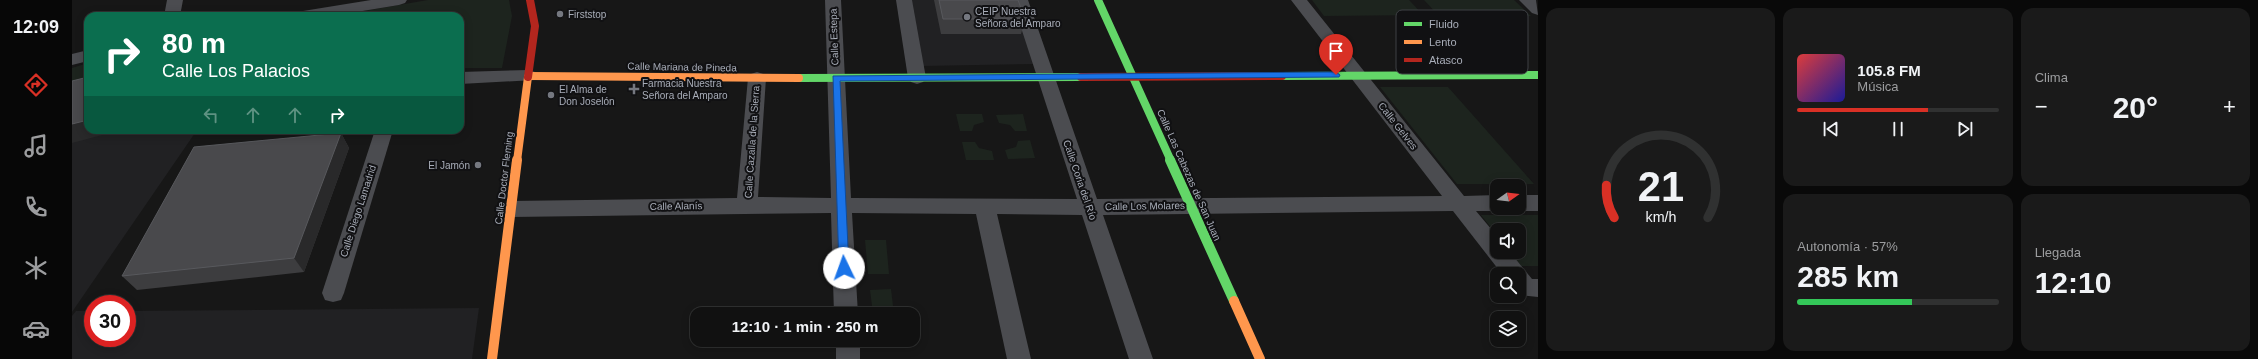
<!DOCTYPE html>
<html lang="es">
<meta charset="utf-8">
<style>
:root{--surface:#111;--page:#1a1a1a;--text:#f1f3f6;--muted:#9c9d9f;--line:#303131;--accent:#d93025}
body{margin:0;font-family:Arial,sans-serif;background:var(--page);color:var(--text);height:100vh;display:flex;flex-direction:column;font-size:15px;white-space:nowrap}
*{box-sizing:border-box;margin:0}
p{font-size:13px;color:var(--muted)}
.icon{flex:none;width:22px;height:22px;fill:none;stroke:currentColor;stroke-width:2;stroke-linecap:round;stroke-linejoin:round}
.map{position:relative;flex:1;overflow:hidden}
.sheet{display:flex;flex-direction:column;gap:8px;padding:8px;background:#090909;width:720px}
.sheet>*{flex:none}
.top-card{position:absolute;left:12px;top:12px;width:380px;height:122px;border-radius:12px;box-shadow:0 2px 10px #0003,0 0 0 1px var(--line);background:#0b6e4f;color:#fff;overflow:hidden}
.needle{width:26px;rotate:76deg}
.controls{position:absolute;left:1418px;top:179px;display:grid;gap:8px}
.controls a{display:grid;place-items:center;width:36px;height:36px;border-radius:8px;background:var(--surface);box-shadow:0 2px 10px #0003,0 0 0 1px var(--line);font-size:20px}
.speed{position:absolute;left:12px;top:295px;display:flex;gap:8px;font-size:20px;font-weight:700;text-align:center}
.speed>*{display:grid;place-content:center;width:52px;height:52px;border-radius:50%;background:var(--surface);box-shadow:0 2px 10px #0003,0 0 0 1px var(--line);line-height:1}
.speed .limit{border:6px solid #d22;background:#fff;color:#111}
.pin{position:absolute;display:grid;place-items:center;width:34px;height:34px;color:#fff;margin:-41px -17px;border-radius:50% 50% 50% 0;rotate:-45deg;box-shadow:0 0 4px #0007}
.pin .icon{rotate:45deg}
.me{position:absolute;width:44px;margin:-22px;rotate:357deg;stroke-linejoin:round;filter:drop-shadow(0 0 3px #0008)}
.turn{display:flex;align-items:center;gap:14px;height:84px;padding:0 12px;font-size:18px}
.turn .icon{width:52px;height:52px;stroke-width:2.5}
.turn b{display:block;font-size:28px;line-height:34px}
.lanes{display:flex;align-items:center;height:38px;padding:0 12px;background:#0003;justify-content:center;gap:20px;direction:ltr}
.lanes .off{opacity:.35}
.big{font-size:30px;font-weight:700;line-height:1.1}
.sheet .card{flex:1;display:flex;flex-direction:column;justify-content:center;gap:6px;min-width:0;padding:0 14px;border-radius:12px;background:var(--page)}
.sheet .dial{align-items:center;gap:0}
.dial svg{height:104px;overflow:visible;fill:none;stroke:var(--line);stroke-width:7;stroke-linecap:round;text-anchor:middle}
.dial text{fill:var(--text);stroke:none}
.song{display:flex;align-items:center;gap:12px}
.cover{width:48px;height:48px;border-radius:6px;background:linear-gradient(135deg,hsl(0 70% 55%),hsl(240 70% 35%))}
.played{height:4px;border-radius:2px;background:linear-gradient(90deg,var(--accent) 65%,var(--line) 65%)}
.keys{display:flex;justify-content:space-around;direction:ltr}
.heat{display:flex;justify-content:space-between;align-items:center;font-size:22px;direction:ltr}
.charge{height:6px;border-radius:3px;background:linear-gradient(90deg,#34c759 57%,var(--line) 0)}
.sheet .tiles{flex:1;display:grid;gap:8px;grid-template-columns:repeat(3,1fr)}
.card:first-child{grid-row:span 2}
.trip{position:absolute;left:618px;top:307px;width:230px;height:40px;border-radius:12px;background:var(--surface);box-shadow:0 2px 10px #0003,0 0 0 1px var(--line);font-weight:700;line-height:40px;text-align:center}
main{display:flex;flex:1;min-height:0}
.menu{display:flex;flex-direction:column;width:72px;justify-content:space-around;align-items:center;background:#070707;color:var(--muted)}
.menu .icon{width:28px;height:28px}
.menu .current{color:var(--accent)}
.menu b{font-size:18px;color:var(--text)}
.map>svg:first-child{display:block}
.built{fill:#212123}
.green{fill:#1d241e}
.lines{fill:none;stroke-linecap:round;stroke-linejoin:round}
.street{fill:#4b4c50;fill-rule:evenodd}
.fast-far1{stroke:#63d668;stroke-width:8}
.fast{stroke:#63d668;stroke-width:10}
.slow-far1{stroke:#ff974d;stroke-width:8}
.slow{stroke:#ff974d;stroke-width:10}
.jam{stroke:#b3261e;stroke-width:8}
.wall{fill:#3d3d3f}
.shaded-wall{fill:#29292a}
.building{fill:#49494c;stroke:#58595d}
.route{fill:#1a73e8;stroke:#114b97}
.poi-dot{fill:#757880;stroke:#111113;stroke-width:1.5}
.labels{text-anchor:middle;dominant-baseline:central;stroke-width:4;stroke-linejoin:round;paint-order:stroke}
.poi-label{font-size:10px;fill:#a8adb8;stroke:#111113;text-anchor:start}
.street-label{font-size:10px;fill:#a8adb8;stroke:#111113}
.key{fill:#111113;stroke:#3e4045;stroke-width:1}
.key-label{font-size:11px;fill:#a8adb8}
</style>
<main>
<nav class="menu">
<b>12:09</b>
<svg class="icon current" aria-label="directions" viewBox="0 0 24 24"><path d="M12 3l9 9-9 9-9-9zM9 14v-3h6M13 9l2 2-2 2"/></svg>
<svg class="icon" aria-label="music" viewBox="0 0 24 24"><path d="M9 18V5l10-2v13"/><circle cx="6" cy="18" r="3"/><circle cx="16" cy="16" r="3"/></svg>
<svg class="icon" aria-label="phone" viewBox="0 0 24 24"><path d="M5 4h4l2 5-3 2q2 4 5 5l2-3 5 2v4C11 20 4 13 5 4z"/></svg>
<svg class="icon" aria-label="climate" viewBox="0 0 24 24"><path d="M12 3v18M4 7l16 10M4 17L20 7"/></svg>
<svg class="icon" aria-label="car" viewBox="0 0 24 24"><path d="M5 17H2v-5l4-1 3-4h7l3 4 3 1v5h-3M9 17h6M6 11h13"/><circle cx="7" cy="17" r="2"/><circle cx="17" cy="17" r="2"/></svg>
</nav>
<div class="map">
<svg width="1466" height="359" viewBox="0 0 1466 359">
<rect width="100%" height="100%" fill="#171717"/>
<g class="built">
<polygon points="839,0 942,0 964,64 850,66"/>
<polygon points="0,99 16,130 125,130 0,312"/>
<polygon points="407,308 400,359 0,359 0,316 4,311 21,311 21,338 55,338 55,311"/>
</g>
<g class="green">
<polygon points="356,0 437,0 440,16 430,68 388,68 388,16 264,16"/>
<polygon points="1240,0 1337,0 1351,15 1252,16"/>
<polygon points="1352,0 1442,0 1459,16 1367,16"/>
<polygon points="16,63 16,95 0,99 0,68"/>
<polygon points="1308,87 1376,87 1462,184 1385,184"/>
<polygon points="884,114 910,114 912,122 902,125 900,131 888,131"/>
<polygon points="951,114 955,131 943,131 938,125 927,123 924,115"/>
<polygon points="958,140 963,158 936,159 933,150 944,147 946,141"/>
<polygon points="890,142 903,142 907,148 920,151 922,160 894,160"/>
<polygon points="1409,215 1466,215 1466,266 1449,266 1438,252 1447,252 1447,230 1425,230 1425,235"/>
<polygon points="793,240 814,240 817,274 796,274"/>
<polygon points="819,289 822,314 801,314 798,290"/>
</g>
<g class="lines">
<g class="street">
<polygon points="95,0 111,0 108,16 92,16"/>
<polygon points="299,0 335,0 333,3 327,5 260,16 223,16 225,13 231,11"/>
<polygon points="753,0 769,0 779,198 1005,199 940,0 956,0 1025,199 1370,196 1219,0 1235,0 1392,196 1425,195 1425,208 1432,208 1425,211 1404,211 1425,236 1425,252 1438,252 1460,279 1466,279 1466,297 1447,295 1447,274 1430,274 1381,211 1031,215 1081,359 1057,359 1010,215 925,214 959,359 935,359 904,214 780,213 786,314 762,314 759,213 439,217 432,214 429,209 432,204 439,201 665,198 676,78 679,74 685,72 691,74 694,78 686,197 759,198"/>
<polygon points="824,0 840,0 854,78 851,82 845,84 839,82 836,78"/>
<polygon points="1447,0 1464,0 1466,15 1460,13"/>
<polygon points="16,50 16,61 0,65 0,54"/>
<polygon points="457,70 463,72 466,76 463,80 388,84 388,72"/>
<polygon points="303,130 321,130 272,293 269,300 261,302 253,300 250,293"/>
<polygon points="1447,195 1466,195 1466,211 1447,211 1440,208 1447,208"/>
<rect x="764" y="340" width="24" height="19"/>
</g>
<g class="fast-far1">
<polyline points="1026,0 1099,161"/>
<polyline points="1210,76 1466,75"/>
<polyline points="727,78 1009,77"/>
</g>
<polyline class="fast" points="1098,160 1162,301"/>
<g class="slow-far1">
<polyline points="457,76 727,78"/>
<polyline points="445,161 456,77"/>
</g>
<g class="slow">
<polyline points="1162,301 1188,359"/>
<polyline points="420,359 445,160"/>
</g>
<g class="jam">
<polyline points="456,77 463,26 458,0"/>
<polyline points="1009,77 1210,76"/>
</g>
</g>
<g class="wall">
<polygon points="862,0 946,0 953,19 949,34 869,34"/>
<polygon points="269,133 277,148 232,272 65,290 50,276"/>
</g>
<g class="shaded-wall">
<polygon points="16,120 16,130 49,130 0,143 0,124"/>
<polygon points="269,133 277,148 232,272 222,258"/>
</g>
<g class="building">
<polygon points="867,0 946,0 953,19 871,19"/>
<polygon points="16,77 16,120 0,124 0,81"/>
<polygon points="269,133 222,258 50,276 122,147"/>
</g>
<polygon class="route" points="1264,72 1268,75 1267,77 768,81 777,268 772,272 767,268 761,76"/>
<g class="poi-dot">
<circle cx="488" cy="14" r="4"/>
<circle cx="895" cy="17" r="4"/>
<path d="M560 83h4v4h4v4h-4v4h-4v-4h-4v-4h4z"/>
<circle cx="479" cy="95" r="4"/>
<circle cx="406" cy="165" r="4"/>
</g>
<g class="labels">
<g class="poi-label">
<text x="903" y="11">CEIP Nuestra<tspan x="903" dy="12">Señora del Amparo</tspan></text>
<text x="496" y="14">Firststop</text>
<text x="570" y="83">Farmacia Nuestra<tspan x="570" dy="12">Señora del Amparo</tspan></text>
<text x="487" y="89">El Alma de<tspan x="487" dy="12">Don Joselón</tspan></text>
<text x="398" y="165" text-anchor="end">El Jamón</text>
</g>
<g class="street-label">
<text transform="translate(762 37) rotate(-92)">Calle Estepa</text>
<text transform="translate(610 67) rotate(1)">Calle Mariana de Pineda</text>
<text transform="translate(1326 126) rotate(52)">Calle Gelves</text>
<text transform="translate(680 142) rotate(-86)">Calle Cazalla de la Sierra</text>
<text transform="translate(1117 175) rotate(66)">Calle Las Cabezas de San Juan</text>
<text transform="translate(432 178) rotate(-83)">Calle Doctor Fleming</text>
<text transform="translate(1008 180) rotate(71)">Calle Coria del Río</text>
<text transform="translate(604 206) rotate(-1)">Calle Alanís</text>
<text transform="translate(1073 206) rotate(-1)">Calle Los Molares</text>
<text transform="translate(286 211) rotate(-72)">Calle Diego Lamadrid</text>
</g>
</g>
<rect x="1324" y="10" width="132" height="64" rx="6" class="key"/>
<rect x="1332" y="22" width="18" height="4" fill="#63d668"/>
<rect x="1332" y="40" width="18" height="4" fill="#ff974d"/>
<rect x="1332" y="58" width="18" height="4" fill="#b3261e"/>
<g class="key-label">
<text x="1357" y="28">Fluido</text>
<text x="1357" y="46">Lento</text>
<text x="1357" y="64">Atasco</text>
</g>
</svg>
<div class="controls">
<a><svg class="needle" viewBox="-14 -14 28 28"><path d="M0-13l5 13h-10z" fill="#e53935"/><path d="M0 13l5-13h-10z" fill="#9c9d9f"/></svg></a>
<a><svg class="icon" aria-label="sound" viewBox="0 0 24 24"><path d="M4 9h4l5-4v14l-5-4H4zM17 9q2 3 0 6"/></svg></a>
<a><svg class="icon" aria-label="search" viewBox="0 0 24 24"><circle cx="10" cy="10" r="6"/><path d="M15 15l6 6"/></svg></a>
<a><svg class="icon" aria-label="layers" viewBox="0 0 24 24"><path d="M12 4l9 5-9 5-9-5zM3 14l9 5 9-5"/></svg></a>
</div>
<div class="speed"><div class="limit">30</div></div>
<div class="pin" style="left:1264px;top:75px;background:#d93025"><svg class="icon" aria-label="arrive" viewBox="0 0 24 24"><path d="M6 21V4h12l-3 4 3 4H6"/></svg></div>
<svg class="me" style="left:772px;top:268px" viewBox="-20 -20 40 40"><circle r="19" fill="#fff"/><path d="M0-13L10 11 0 6-10 11z" fill="#1a73e8"/></svg>
<div class="trip">12:10 · 1 min · 250 m</div>
<div class="top-card">
<div class="turn"><svg class="icon" aria-label="right" viewBox="0 0 24 24"><path d="M7 20v-9h11M14 6l5 5-5 5"/></svg><div><b>80 m</b>Calle Los Palacios</div></div>
<div class="lanes"><svg class="icon off" aria-label="left" viewBox="0 0 24 24"><path d="M17 20v-9H6M10 6l-5 5 5 5"/></svg><svg class="icon off" aria-label="ahead" viewBox="0 0 24 24"><path d="M12 20V5M6 11l6-6 6 6"/></svg><svg class="icon off" aria-label="ahead" viewBox="0 0 24 24"><path d="M12 20V5M6 11l6-6 6 6"/></svg><svg class="icon" aria-label="right" viewBox="0 0 24 24"><path d="M7 20v-9h11M14 6l5 5-5 5"/></svg></div>
</div>
</div>
<section class="sheet">
<div class="tiles">
<div class="card dial"><svg viewBox="0 0 100 80">
<path d="M14 69A42 42 0 1 1 86 69"/>
<path d="M14 69A42 42 0 0 1 8 44" stroke="#d93025"/>
<text x="50" y="56" font-size="32" font-weight="700">21</text>
<text x="50" y="72" font-size="11">km/h</text>
</svg></div>
<div class="card">
<div class="song"><i class="cover"></i><div><b>105.8 FM</b><p>Música</p></div></div>
<div class="played"></div>
<div class="keys"><svg class="icon" aria-label="previous" viewBox="0 0 24 24"><path d="M18 5L8 12l10 7zM5 5v14"/></svg><svg class="icon" aria-label="pause" viewBox="0 0 24 24"><path d="M8 5v14M16 5v14"/></svg><svg class="icon" aria-label="next" viewBox="0 0 24 24"><path d="M6 5l10 7-10 7zM19 5v14"/></svg></div>
</div>
<div class="card"><p>Clima</p>
<div class="heat"><a>−</a><b class="big">20°</b><a>+</a></div>
</div>
<div class="card"><p>Autonomía · 57%</p><b class="big">285 km</b><div class="charge"></div></div>
<div class="card"><p>Llegada</p><b class="big">12:10</b></div>
</div>
</section>
</main>
